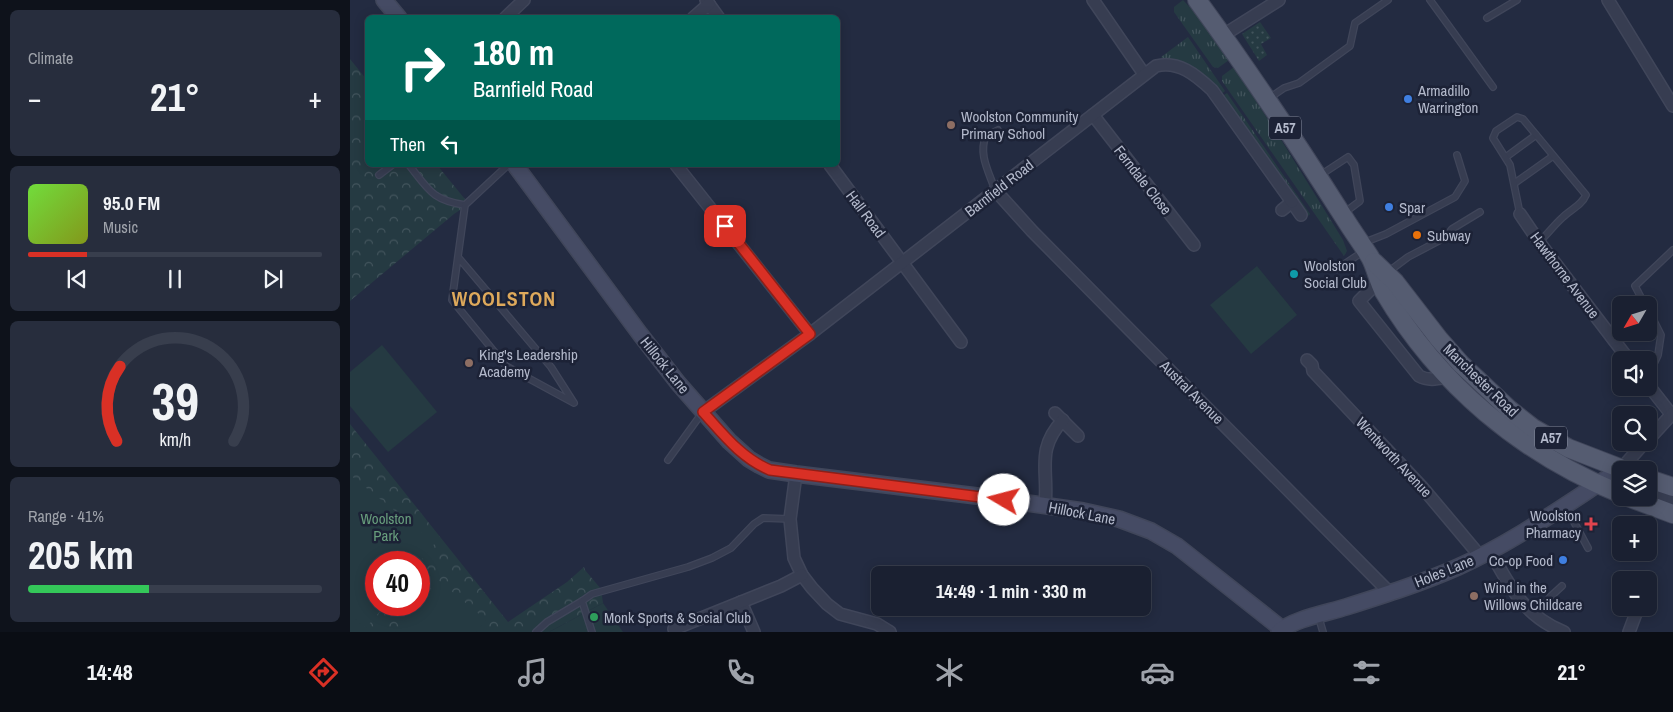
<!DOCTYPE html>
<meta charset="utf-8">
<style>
:root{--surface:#1a2031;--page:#272d3d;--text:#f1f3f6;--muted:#9fa3ab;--line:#383e4d;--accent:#d93025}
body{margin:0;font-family:"Archivo Narrow",sans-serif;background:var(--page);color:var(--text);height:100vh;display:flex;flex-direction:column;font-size:19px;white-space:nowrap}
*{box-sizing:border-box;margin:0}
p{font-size:16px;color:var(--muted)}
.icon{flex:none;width:28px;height:28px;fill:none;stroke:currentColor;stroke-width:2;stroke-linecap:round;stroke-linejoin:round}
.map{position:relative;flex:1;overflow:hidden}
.panel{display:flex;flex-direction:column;gap:10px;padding:10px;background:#0e121b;width:350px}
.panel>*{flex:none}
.guide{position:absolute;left:15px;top:15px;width:475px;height:152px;border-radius:8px;box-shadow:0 2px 12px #0003,0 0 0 1px var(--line);background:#00695c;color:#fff;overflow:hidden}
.needle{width:32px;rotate:231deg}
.controls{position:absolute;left:1262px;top:296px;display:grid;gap:10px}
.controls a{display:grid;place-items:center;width:45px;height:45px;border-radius:8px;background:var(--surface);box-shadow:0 2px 12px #0003,0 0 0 1px var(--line);font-size:25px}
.speed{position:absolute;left:15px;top:551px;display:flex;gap:10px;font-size:25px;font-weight:700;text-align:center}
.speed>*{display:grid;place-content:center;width:65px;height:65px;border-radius:50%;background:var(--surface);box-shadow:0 2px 12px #0003,0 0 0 1px var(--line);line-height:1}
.speed .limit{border:8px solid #d22;background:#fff;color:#111}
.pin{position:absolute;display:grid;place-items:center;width:42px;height:42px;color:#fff;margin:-21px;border-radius:10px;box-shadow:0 2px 8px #0006}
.me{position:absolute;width:55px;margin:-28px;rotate:278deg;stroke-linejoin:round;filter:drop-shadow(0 0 4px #0008)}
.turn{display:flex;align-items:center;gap:18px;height:105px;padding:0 25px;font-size:22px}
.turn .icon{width:65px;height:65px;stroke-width:2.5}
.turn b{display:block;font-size:35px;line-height:42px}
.then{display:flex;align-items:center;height:48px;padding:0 25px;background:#0003;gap:10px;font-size:19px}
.big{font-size:38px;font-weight:800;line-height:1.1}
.panel .card{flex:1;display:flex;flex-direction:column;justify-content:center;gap:8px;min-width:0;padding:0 18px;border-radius:8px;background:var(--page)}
.panel .dial{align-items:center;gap:0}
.dial svg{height:130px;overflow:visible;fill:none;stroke:var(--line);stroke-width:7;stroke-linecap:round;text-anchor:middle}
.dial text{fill:var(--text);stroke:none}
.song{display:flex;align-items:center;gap:15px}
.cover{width:60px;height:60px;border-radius:8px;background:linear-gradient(135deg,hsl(100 70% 55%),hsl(70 70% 35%))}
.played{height:5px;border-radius:2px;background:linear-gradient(90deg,var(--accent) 20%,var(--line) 20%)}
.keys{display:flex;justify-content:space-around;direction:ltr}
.heat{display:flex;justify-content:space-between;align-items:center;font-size:28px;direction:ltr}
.charge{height:8px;border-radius:4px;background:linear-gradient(90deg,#34c759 41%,var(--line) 0)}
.trip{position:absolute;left:521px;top:566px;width:280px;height:50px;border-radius:8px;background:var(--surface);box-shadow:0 2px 12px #0003,0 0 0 1px var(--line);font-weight:800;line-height:50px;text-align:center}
.tab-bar{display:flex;height:80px;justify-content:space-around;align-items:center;background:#0a0d14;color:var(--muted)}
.tab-bar .icon{width:35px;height:35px}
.tab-bar .current{color:var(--accent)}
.tab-bar b{font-size:22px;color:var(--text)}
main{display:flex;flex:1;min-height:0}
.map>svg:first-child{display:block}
.grass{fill:url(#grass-tufts)}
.forest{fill:url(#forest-crowns);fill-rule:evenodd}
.garden{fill:url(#garden-dots)}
.pitch{fill:#253a42}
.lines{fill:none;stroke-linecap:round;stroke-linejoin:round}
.lane-casing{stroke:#40465a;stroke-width:8}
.street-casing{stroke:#40465a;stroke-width:14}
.secondary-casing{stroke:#40465a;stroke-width:18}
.primary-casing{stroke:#40465a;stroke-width:20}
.lane{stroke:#373d51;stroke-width:5.5}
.street{stroke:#373d51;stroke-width:11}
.secondary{stroke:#454b64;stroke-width:15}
.primary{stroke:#555c71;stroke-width:18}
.route-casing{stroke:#8d1f18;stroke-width:12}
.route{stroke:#d93025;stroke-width:9}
.shop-dot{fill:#3f7fe0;stroke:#1c2236;stroke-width:2}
.education-dot{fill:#8d6e63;stroke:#1c2236;stroke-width:2}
.food-dot{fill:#e8710a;stroke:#1c2236;stroke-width:2}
.culture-dot{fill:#0f9aa8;stroke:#1c2236;stroke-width:2}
.health-dot{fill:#e0444e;stroke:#1c2236;stroke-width:2}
.leisure-dot{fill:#2e9e5b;stroke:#1c2236;stroke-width:2}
.labels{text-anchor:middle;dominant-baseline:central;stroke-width:5;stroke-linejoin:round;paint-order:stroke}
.shield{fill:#1c2236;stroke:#868c9e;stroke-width:1}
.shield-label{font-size:14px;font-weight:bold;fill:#b3b9cb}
.poi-label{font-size:15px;fill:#b3b9cb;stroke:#1c2236;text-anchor:start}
.street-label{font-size:15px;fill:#b3b9cb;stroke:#1c2236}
.park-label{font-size:15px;fill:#689e7d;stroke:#1c2236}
.district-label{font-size:20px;font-weight:bold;letter-spacing:1px;fill:#dea95b;stroke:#1c2236}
</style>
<main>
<section class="panel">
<div class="card"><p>Climate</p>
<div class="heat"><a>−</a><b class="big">21°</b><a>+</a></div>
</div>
<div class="card">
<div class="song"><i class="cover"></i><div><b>95.0 FM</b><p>Music</p></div></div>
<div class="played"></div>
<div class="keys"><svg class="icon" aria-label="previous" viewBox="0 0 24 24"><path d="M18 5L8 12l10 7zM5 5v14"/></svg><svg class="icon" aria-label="pause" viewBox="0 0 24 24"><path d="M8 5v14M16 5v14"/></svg><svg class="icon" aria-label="next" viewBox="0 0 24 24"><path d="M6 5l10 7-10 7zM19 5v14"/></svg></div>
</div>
<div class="card dial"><svg viewBox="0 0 100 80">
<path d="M14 69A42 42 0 1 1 86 69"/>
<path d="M14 69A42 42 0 0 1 16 23" stroke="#d93025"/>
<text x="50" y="56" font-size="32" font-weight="700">39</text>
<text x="50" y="72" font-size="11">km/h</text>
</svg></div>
<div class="card"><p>Range · 41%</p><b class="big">205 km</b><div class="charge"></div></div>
</section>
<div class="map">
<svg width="1323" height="632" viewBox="0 0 1323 632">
<defs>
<pattern id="grass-tufts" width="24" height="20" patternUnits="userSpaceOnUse" patternTransform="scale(1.25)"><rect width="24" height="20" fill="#253a42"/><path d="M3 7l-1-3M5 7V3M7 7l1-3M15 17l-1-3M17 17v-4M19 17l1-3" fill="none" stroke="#42545c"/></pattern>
<pattern id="forest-crowns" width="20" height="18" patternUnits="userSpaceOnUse" patternTransform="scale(1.25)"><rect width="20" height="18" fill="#253a42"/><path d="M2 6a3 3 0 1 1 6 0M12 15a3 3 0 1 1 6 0" fill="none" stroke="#42545c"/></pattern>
<pattern id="garden-dots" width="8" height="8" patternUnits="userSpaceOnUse" patternTransform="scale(1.25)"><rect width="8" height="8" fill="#253a42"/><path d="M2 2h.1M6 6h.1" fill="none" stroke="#42545c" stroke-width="1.8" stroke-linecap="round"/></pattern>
</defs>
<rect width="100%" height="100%" fill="#232b41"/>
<g class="grass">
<polygon points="833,0 848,16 879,60 868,68 863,67 824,12 824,7"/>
<polygon points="838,37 875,91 870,95 831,64 813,59 811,57"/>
<polygon points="884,67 930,138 993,240 997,251 994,256 872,81 872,76"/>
<polygon points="877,93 960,214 958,216 871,97"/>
</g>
<g class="forest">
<polygon points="0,59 17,80 18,165 87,165 119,204 104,214 0,301"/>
<path d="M0,424L158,622L217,582L234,567L235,570L251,589L253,603L199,632H0ZM26,562H69V605H26Z"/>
</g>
<polygon class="garden" points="910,22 921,38 911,44 917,55 909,61 892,34"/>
<g class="pitch">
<polygon points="907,266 947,315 901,354 860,305"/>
<polygon points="32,345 87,412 38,452 0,406 0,372"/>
<polygon points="0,475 85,543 69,563 26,562 26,605 35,605 16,628 0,615"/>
<polygon points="88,580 136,620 126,632 45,632"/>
<polygon points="253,603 273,632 199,632"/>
</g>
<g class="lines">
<defs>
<g id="lane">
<polyline points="1080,0 1143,87"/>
<polyline points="1137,18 1167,0"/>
<polyline points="918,99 934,88 949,83 1000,46 1005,23 1038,0"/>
<polyline points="1156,157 1186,135"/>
<path d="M59,165C79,190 82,200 115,205"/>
<polyline points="29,175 42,165"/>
<polyline points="969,176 998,157 1004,165 1010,201 994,213"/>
<polyline points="1165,183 1203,156"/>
<path d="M645,190C639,172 628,154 636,136L648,130"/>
<path d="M1170,214L1160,165L1143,138L1146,131L1167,117L1173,119L1236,195C1232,205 1220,210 1212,218C1204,225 1198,234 1189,242"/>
<polyline points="1013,243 1036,234 1105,197 1115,181 1107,155"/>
<polyline points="108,257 201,367 224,403 156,366 102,300 115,205 158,165"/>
<polyline points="987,269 1014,251"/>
<polyline points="1038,272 1058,257 1096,237 1102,229 1130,212"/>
<polyline points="1295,305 1285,286 1323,250"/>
<polyline points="1299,311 1311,335 1308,355 1299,374"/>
<polyline points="318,460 352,413"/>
<polyline points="1213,507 1224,522 1238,548"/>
<polyline points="968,615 973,632"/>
<polyline points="1186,616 1200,597 1212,586"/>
<polyline points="186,632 197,622 232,601"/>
<polyline points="242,632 232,601 242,594 338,567 362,558 381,548 404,524 413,518 440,519"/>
</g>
<g id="street">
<polyline points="356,0 369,18"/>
<polyline points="743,0 794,74"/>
<polyline points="1258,0 1323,106"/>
<polyline points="155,18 174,0"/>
<polyline points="343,18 359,4"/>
<polyline points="872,36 929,0"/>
<polyline points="743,115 844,245"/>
<polyline points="326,165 460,334"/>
<polyline points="480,165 611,342"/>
<polyline points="645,190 682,231 1040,593"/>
<polyline points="932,210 942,202 951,215"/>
<polyline points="1170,214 1189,242 1279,360"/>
<path d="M1032,278L1009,301L1069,376C1078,381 1087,379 1097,377"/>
<polyline points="957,360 962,365 963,371 1072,487 1130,556"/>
<polyline points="1299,386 1321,414"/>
<path d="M353,412L460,334L806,66C828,60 846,75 862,90L942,202"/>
<polyline points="705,413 728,436"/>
<polyline points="1299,439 1323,413"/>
<polyline points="446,474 440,519 444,558 452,575 462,588 477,604 490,614 527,624 540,632"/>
<polyline points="1271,474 1271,469 1295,442"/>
<polyline points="1299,492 1323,502"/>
<path d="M695,506C699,471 685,450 713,420"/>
<path d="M1140,551C1160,587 1174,616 1214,632"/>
<polyline points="391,602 404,632"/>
<polyline points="324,629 431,586 452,575"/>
<polyline points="1279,632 1288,608"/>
</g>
<g id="secondary">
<polyline points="34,0 49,18"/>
<polyline points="165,165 290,334 328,383 379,441 399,459 409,465 419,470 446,474 635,497 733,511 769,519 801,531 827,546 932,629"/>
<path d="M929,632C943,619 977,613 996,607C1034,595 1072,583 1108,567C1166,541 1218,503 1271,469"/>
</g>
<g id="primary">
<path d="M847,0C899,71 948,145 995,219C1003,232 1012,244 1020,257C1026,268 1028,281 1034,292C1089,385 1172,454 1271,494"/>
<polyline points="1024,262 1045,282 1089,339 1111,364 1160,410 1183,428 1218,448 1275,470"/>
<polyline points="1299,479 1323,487"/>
<polyline points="1280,498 1323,514"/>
</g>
</defs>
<use href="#lane" class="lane-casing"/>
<use href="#street" class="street-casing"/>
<use href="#secondary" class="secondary-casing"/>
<use href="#primary" class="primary-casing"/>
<use href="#lane" class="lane"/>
<use href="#street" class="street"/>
<use href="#secondary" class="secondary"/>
<use href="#primary" class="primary"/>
</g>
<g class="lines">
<defs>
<path id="route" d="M375,226L460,334L353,412C373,434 391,458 420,470L654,500"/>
</defs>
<use href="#route" class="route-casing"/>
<use href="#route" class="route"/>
</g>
<g class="shop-dot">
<circle cx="1058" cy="99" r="5"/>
<circle cx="1039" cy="207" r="5"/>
<circle cx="1213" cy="560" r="5"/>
</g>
<g class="education-dot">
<circle cx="601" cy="125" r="5"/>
<circle cx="119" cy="363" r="5"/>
<circle cx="1124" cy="596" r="5"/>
</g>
<circle class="food-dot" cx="1067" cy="235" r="5"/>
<circle class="culture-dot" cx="944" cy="274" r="5"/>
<path class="health-dot" d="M1238.5 516.5h5v5h5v5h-5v5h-5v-5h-5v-5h5z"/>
<circle class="leisure-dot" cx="244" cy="617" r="5"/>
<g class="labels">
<g class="shield">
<rect x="919" y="116.5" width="32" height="23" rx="4"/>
<rect x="1185" y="426.5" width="32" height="23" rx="4"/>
</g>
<g class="shield-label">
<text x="935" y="128">A57</text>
<text x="1201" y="438">A57</text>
</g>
<g class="poi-label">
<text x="1068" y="90">Armadillo<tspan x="1068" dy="17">Warrington</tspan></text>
<text x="611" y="116">Woolston Community<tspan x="611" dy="17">Primary School</tspan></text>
<text x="1049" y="207">Spar</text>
<text x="1077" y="235">Subway</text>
<text x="954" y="265">Woolston<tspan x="954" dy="17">Social Club</tspan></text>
<text x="129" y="354">King's Leadership<tspan x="129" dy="17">Academy</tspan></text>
<text x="1231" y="515" text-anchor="end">Woolston<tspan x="1231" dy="17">Pharmacy</tspan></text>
<text x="1203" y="560" text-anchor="end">Co-op Food</text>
<text x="1134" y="587">Wind in the<tspan x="1134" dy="17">Willows Childcare</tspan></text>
<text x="254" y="617">Monk Sports &amp; Social Club</text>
</g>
<g class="street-label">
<text transform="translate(793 180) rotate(52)">Ferndale Close</text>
<text transform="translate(649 188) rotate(-38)">Barnfield Road</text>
<text transform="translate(516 214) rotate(53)">Hall Road</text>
<text transform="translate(1215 275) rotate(53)">Hawthorne Avenue</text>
<text transform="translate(315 365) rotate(51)">Hillock Lane</text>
<text transform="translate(1131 380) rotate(44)">Manchester Road</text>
<text transform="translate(842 392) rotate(45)">Austral Avenue</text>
<text transform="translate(1044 457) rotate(47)">Wentworth Avenue</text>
<text transform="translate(732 513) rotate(11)">Hillock Lane</text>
<text transform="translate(1094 571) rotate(-22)">Holes Lane</text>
</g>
<g class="park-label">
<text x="36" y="518">Woolston<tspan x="36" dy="17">Park</tspan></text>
</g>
<g class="district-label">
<text x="154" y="298">WOOLSTON</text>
</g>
</g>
</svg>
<div class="controls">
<a><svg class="needle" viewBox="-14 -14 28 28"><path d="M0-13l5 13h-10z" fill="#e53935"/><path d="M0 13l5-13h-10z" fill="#9fa3ab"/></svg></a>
<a><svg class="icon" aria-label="sound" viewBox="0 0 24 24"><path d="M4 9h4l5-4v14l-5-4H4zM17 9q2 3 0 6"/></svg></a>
<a><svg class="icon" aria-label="search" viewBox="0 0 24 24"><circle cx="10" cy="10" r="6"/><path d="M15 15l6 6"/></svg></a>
<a><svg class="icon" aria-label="layers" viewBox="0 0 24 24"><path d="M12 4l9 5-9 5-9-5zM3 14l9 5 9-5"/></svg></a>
<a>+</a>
<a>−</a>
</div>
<div class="speed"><div class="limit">40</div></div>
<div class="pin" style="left:375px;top:226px;background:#d93025"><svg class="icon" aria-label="arrive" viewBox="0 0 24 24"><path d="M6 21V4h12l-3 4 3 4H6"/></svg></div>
<svg class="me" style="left:654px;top:500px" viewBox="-20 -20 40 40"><circle r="19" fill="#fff"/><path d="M0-13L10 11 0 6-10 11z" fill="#d93025"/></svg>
<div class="trip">14:49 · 1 min · 330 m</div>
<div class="guide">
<div class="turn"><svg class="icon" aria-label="right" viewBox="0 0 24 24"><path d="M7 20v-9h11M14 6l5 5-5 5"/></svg><div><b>180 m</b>Barnfield Road</div></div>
<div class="then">Then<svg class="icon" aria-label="left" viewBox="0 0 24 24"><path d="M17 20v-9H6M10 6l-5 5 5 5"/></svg></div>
</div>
</div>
</main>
<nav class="tab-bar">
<b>14:48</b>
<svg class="icon current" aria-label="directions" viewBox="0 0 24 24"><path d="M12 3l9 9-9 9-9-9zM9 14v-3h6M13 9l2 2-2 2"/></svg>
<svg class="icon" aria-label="music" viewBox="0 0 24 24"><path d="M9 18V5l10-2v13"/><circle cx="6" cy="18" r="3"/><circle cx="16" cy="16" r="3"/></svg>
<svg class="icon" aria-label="phone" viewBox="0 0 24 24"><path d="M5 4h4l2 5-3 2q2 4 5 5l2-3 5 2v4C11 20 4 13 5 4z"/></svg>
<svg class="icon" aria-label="climate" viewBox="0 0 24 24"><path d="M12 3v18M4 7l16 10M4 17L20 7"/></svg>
<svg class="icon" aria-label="car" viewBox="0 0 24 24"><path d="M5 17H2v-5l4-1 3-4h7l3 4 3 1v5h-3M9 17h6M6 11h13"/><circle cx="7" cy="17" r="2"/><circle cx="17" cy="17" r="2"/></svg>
<svg class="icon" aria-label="filters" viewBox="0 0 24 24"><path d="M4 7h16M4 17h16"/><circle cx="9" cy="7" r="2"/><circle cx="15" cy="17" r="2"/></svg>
<b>21°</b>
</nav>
